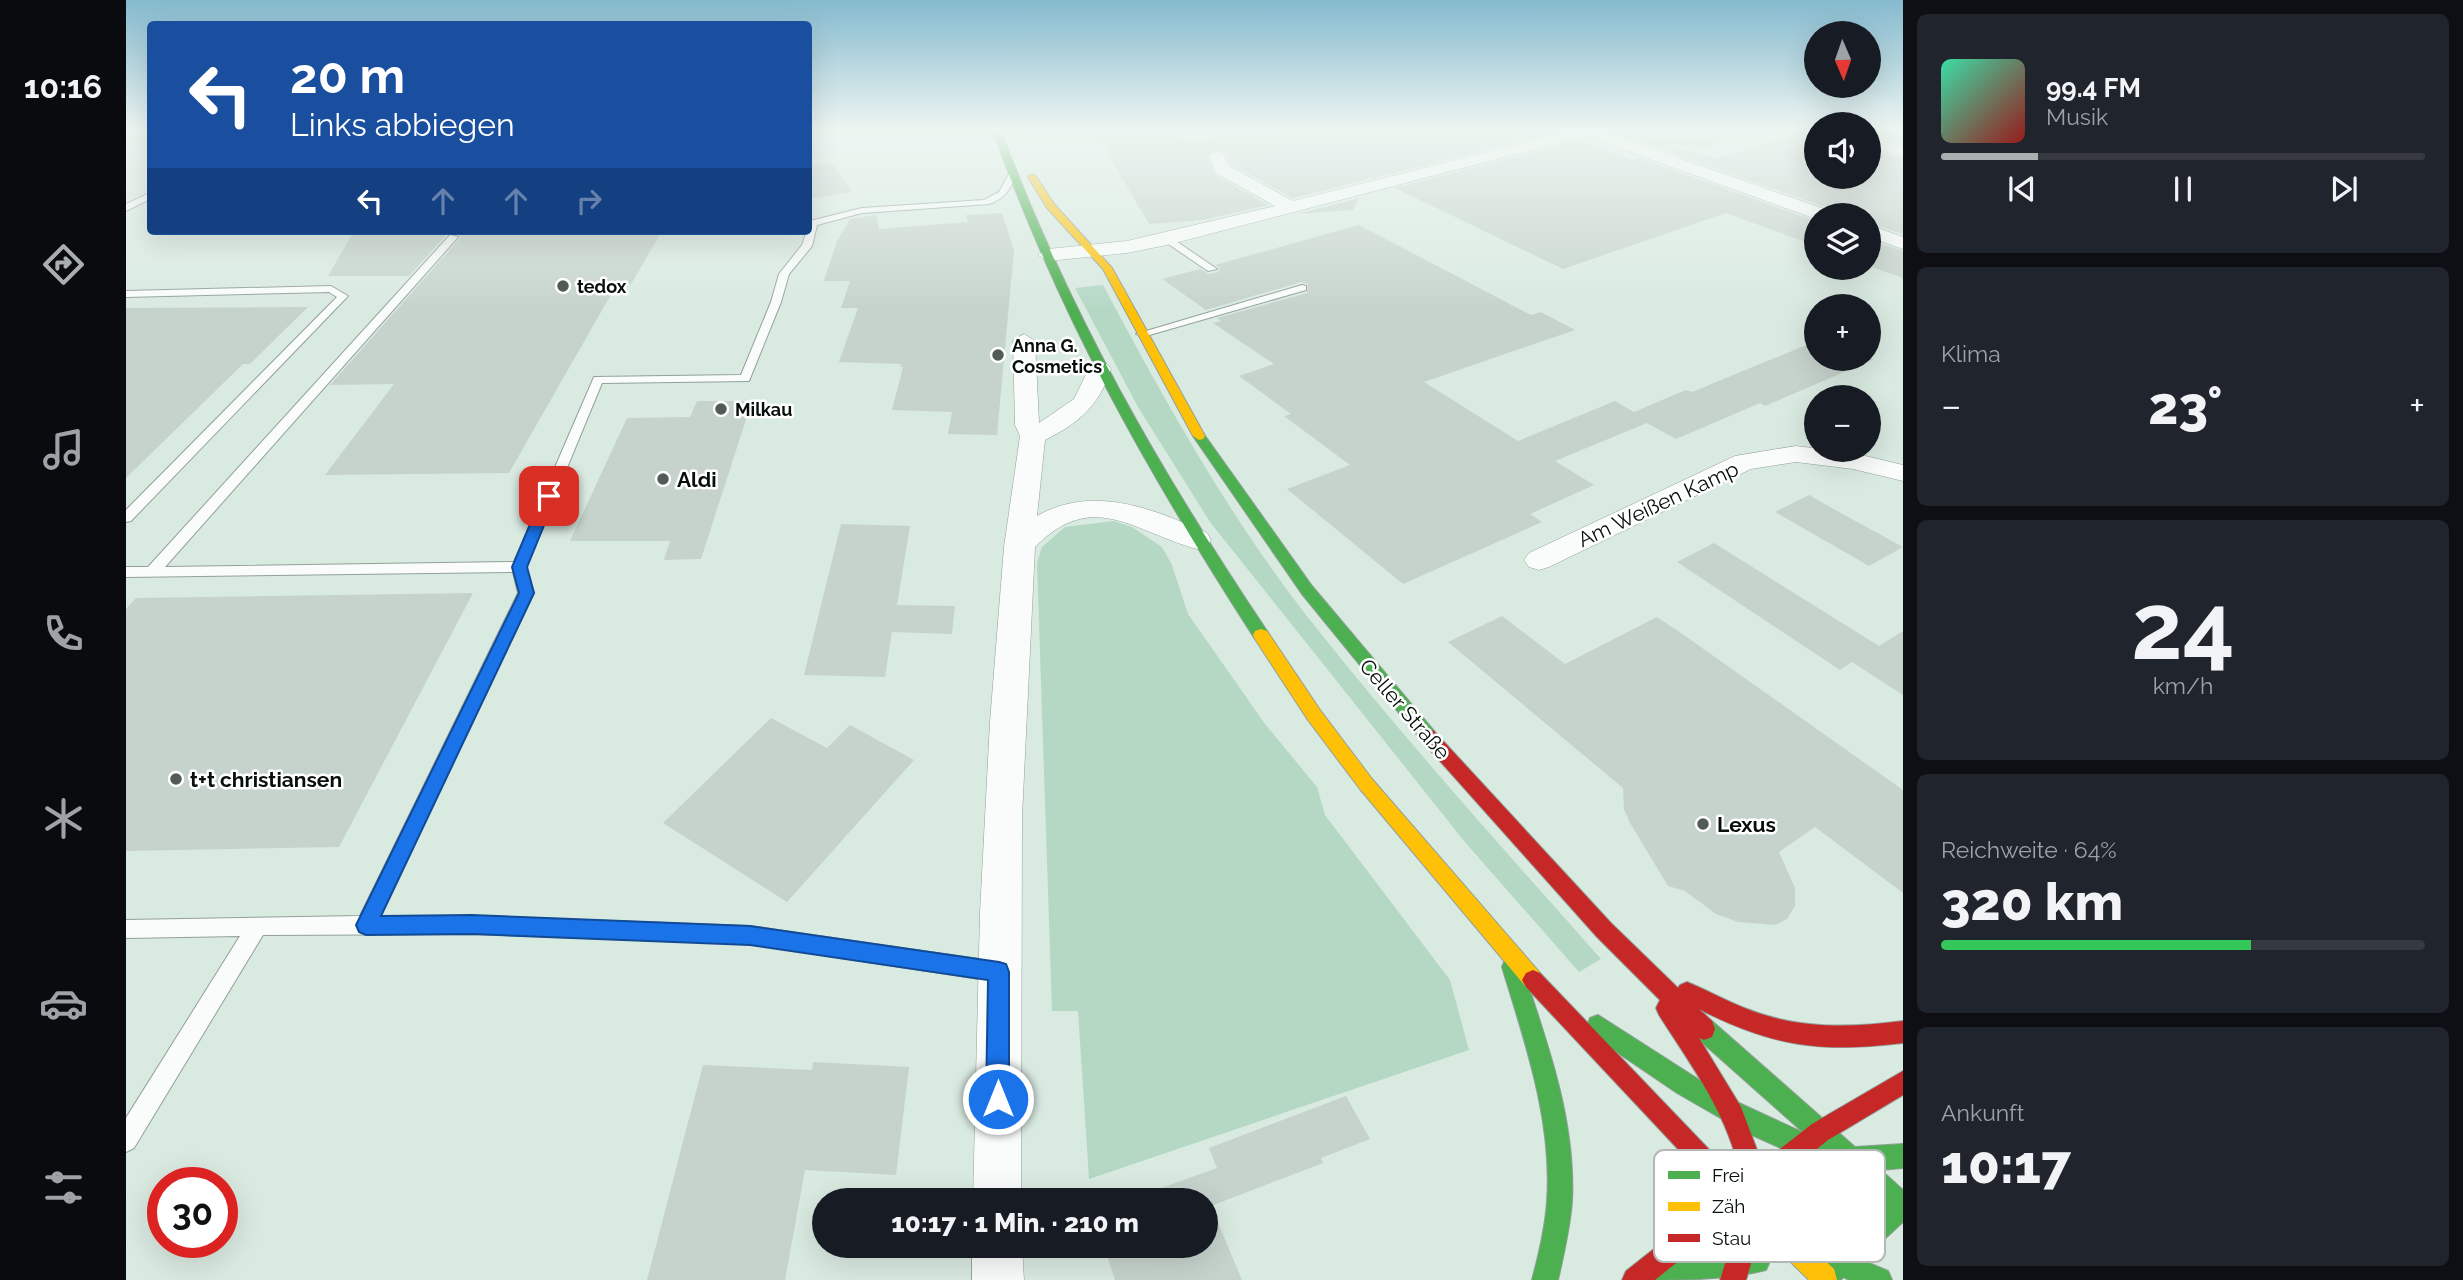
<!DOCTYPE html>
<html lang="de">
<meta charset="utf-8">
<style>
:root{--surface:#171b24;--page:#20242c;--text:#f1f3f6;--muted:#9ea1a6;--line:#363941;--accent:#a9afae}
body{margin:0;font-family:Raleway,sans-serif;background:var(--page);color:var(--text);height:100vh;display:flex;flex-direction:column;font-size:26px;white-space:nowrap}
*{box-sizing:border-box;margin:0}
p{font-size:23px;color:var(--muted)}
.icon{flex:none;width:38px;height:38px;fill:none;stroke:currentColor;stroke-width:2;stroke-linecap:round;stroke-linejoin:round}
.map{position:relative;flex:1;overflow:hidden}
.sheet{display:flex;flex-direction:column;gap:14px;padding:14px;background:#0d0f14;width:560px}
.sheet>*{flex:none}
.hud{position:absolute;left:21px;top:21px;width:665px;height:214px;border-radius:7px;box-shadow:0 7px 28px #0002;background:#1a4fa0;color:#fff;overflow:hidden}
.needle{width:46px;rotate:178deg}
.fabs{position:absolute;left:1678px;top:21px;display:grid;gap:14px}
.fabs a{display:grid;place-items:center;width:77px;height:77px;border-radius:50%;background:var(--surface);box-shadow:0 7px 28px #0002;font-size:35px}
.speed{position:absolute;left:21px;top:1167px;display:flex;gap:14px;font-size:35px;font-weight:700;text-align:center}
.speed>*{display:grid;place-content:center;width:91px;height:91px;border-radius:50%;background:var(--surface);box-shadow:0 7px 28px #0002;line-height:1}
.speed .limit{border:10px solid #d22;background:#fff;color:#111}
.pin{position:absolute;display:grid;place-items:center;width:60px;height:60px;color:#fff;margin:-30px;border-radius:14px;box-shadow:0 4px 10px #0006}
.me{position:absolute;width:77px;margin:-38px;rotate:0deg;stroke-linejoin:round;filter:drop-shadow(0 0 5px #0008)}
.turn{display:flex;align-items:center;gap:24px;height:147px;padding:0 28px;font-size:32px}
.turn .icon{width:91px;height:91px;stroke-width:2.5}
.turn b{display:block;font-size:49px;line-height:60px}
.lanes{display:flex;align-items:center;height:66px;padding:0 28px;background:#0003;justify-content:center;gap:35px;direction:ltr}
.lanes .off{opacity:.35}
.big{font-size:52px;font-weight:800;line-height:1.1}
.sheet .widget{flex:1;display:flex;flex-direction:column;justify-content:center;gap:10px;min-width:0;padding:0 24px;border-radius:10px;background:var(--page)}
.sheet .dial{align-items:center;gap:0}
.dial b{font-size:91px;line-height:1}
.song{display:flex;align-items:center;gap:21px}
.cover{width:84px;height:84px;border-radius:10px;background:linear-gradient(135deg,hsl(160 70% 55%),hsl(0 70% 35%))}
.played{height:7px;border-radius:4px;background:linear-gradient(90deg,var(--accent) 20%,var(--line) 20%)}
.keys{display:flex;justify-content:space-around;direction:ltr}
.heat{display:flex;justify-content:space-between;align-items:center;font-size:38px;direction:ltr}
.charge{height:10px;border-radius:5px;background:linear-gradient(90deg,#34c759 64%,var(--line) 0)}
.trip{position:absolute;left:686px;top:1188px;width:406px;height:70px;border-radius:35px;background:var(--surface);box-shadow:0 7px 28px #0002;font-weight:800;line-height:70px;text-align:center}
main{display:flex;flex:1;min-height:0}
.dock{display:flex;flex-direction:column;width:126px;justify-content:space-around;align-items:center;background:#090b0e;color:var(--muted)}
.dock .icon{width:49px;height:49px}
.dock .active{color:var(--accent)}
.dock b{font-size:32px;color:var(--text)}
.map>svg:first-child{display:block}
.green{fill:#b5d8c5}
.building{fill:#c6d3cc}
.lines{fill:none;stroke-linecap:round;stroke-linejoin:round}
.lane-casing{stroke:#93a09a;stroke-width:2}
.street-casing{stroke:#93a09a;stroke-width:1}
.fast-casing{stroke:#93a09a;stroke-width:2}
.slow-casing{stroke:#93a09a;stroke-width:2}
.jam-casing{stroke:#93a09a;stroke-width:2}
.lane{fill:#f9fcfa;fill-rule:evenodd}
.street{fill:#f9fcfa;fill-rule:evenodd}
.fast{fill:#4caf50;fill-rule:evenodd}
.slow{fill:#ffc107;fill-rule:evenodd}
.jam{fill:#c62828;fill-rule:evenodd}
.route{fill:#1a73e8;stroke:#114b97;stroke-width:2}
.poi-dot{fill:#505c55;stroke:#fff;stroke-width:2.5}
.labels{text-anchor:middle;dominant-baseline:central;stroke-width:5;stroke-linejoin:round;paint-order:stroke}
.far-poi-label{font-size:18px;font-weight:bold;fill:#060f0a;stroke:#fff;text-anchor:start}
.poi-label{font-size:21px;font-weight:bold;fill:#060f0a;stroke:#fff;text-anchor:start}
.street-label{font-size:21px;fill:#060f0a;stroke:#fff}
.key{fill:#fff;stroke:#b4b7b6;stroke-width:2}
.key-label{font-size:19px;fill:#060f0a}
</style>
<main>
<nav class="dock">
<b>10:16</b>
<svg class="icon active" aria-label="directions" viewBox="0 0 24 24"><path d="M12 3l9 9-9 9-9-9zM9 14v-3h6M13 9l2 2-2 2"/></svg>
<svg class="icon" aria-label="music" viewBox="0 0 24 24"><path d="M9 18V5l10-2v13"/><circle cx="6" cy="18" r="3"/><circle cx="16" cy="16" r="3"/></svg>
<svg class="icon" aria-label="phone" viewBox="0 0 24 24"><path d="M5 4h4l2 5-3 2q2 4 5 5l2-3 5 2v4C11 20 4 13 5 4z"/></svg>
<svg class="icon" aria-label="climate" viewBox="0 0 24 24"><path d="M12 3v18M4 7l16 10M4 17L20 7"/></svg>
<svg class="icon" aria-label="car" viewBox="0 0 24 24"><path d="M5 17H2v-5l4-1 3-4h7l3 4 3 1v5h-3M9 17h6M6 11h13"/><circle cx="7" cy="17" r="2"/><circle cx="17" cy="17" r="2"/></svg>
<svg class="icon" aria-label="filters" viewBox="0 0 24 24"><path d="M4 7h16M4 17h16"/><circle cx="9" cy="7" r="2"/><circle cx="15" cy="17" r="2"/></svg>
</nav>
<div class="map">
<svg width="1777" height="1280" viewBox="0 0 1777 1280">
<rect width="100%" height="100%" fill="#d9eae1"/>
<g class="green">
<polygon points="1490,131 1630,131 1569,150 1551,144 1535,149 1495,136"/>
<path d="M977,285C1041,405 1107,524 1192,630C1282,743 1379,851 1475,959L1453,972L1338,841L1084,522L1012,407L949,288Z"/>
<polygon points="988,521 1006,527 1036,547 1046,565 1062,614 1139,724 1191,787 1199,815 1324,980 1343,1050 963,1179 952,1011 926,1011 911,563 916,547 939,527"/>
</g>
<g class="building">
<polygon points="952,131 1041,131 1062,142 1113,131 1431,132 1247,178 1244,176 1242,179 1167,198 1105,164 1099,152 1090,149 1081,155 1089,175 1142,205 1077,220 1023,224 979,149 982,148"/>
<polygon points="1675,131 1690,135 1690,177 1743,177 1743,150 1777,159 1777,234 1743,223 1743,215 1710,215 1705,209 1537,150 1550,146 1590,159"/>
<polygon points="1765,131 1777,131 1777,144 1749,136"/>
<polygon points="1454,140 1505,160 1513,158 1690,221 1690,246 1600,213 1437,269 1269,188"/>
<polygon points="706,163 726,192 682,199 682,167"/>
<polygon points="1233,198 1227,210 1172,214"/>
<polygon points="876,213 888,250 871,435 822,434 826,412 766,410 777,367 774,367 775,364 713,362 732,308 715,308 724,281 698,281 711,241 724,219 750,215 753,229 842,222 840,215"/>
<polygon points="1233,225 1405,315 1415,312 1449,330 1298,382 1392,441 1489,401 1508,412 1560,390 1566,392 1690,341 1690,359 1748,359 1639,406 1634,403 1550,439 1521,423 1429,461 1468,485 1404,514 1416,522 1277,584 1161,489 1224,465 1158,416 1165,414 1113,376 1148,364 1087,323 1095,321 1091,318 1181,293 1182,284 1175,282 1080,310 1036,279 1074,269 1083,274 1092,272 1094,268 1089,265"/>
<polygon points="228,231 536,231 505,284 491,284 383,473 199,475 268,384 204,385 335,237 322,233 283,276 202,276"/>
<polygon points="1743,240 1777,251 1777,278 1743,266"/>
<polygon points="182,307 124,364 117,364 0,478 0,308"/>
<polygon points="571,401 626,401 575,559 538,560 544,541 444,541 501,418 564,417"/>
<polygon points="1683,495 1713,512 1777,547 1743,566 1649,512"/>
<polygon points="715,524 784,526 771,605 829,606 826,634 766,632 759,677 678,675"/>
<polygon points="1588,543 1753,646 1777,631 1777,695 1726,662 1714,670 1551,562"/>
<polygon points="347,593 213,847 0,851 0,609 10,598"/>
<polygon points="1376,616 1439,664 1531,617 1555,633 1777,790 1777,893 1689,827 1653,852 1669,888 1669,906 1661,919 1649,925 1612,922 1590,914 1559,891 1542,886 1504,823 1498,809 1497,788 1322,642"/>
<polygon points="645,718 701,748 724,725 788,760 661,902 537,823"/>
<polygon points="687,1062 783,1067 770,1175 679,1170 659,1280 521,1280 577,1065 686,1070"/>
<polygon points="1220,1096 1244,1139 1195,1158 1197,1163 1085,1206 1116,1280 989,1280 978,1246 1080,1246 1080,1200 1002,1200 1091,1168 1083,1148"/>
</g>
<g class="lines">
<defs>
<g id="lane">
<path d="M883,174L890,176C884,190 878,199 863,204L736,213L691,225L686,246L663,274L655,302L623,381L476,383L400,567L408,593L254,916H346L624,926L873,962L880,965L883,972L880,979L873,982L624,944L346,934L137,935L8,1148L0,1152V1118L114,936L0,938V920L234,916L392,593L387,572L0,577V567H22L324,235L332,237L39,567L388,562L468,377L615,375L645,302L653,274L676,245L684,221L736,208L858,200L873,192Z"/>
<polygon points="24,193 24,199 0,211 0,204"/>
<polygon points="1038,237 1044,237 1091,269 1082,271 1038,241"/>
<polygon points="1176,285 1180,286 1180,290 1020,336 1010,334"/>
<polygon points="205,286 222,296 5,521 0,522 0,510 211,297 203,292 0,297 0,291"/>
</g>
<g id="street">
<polygon points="1445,131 1474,131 1704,211 1707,215 1690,215 1690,219 1460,136 1041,245 1001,253 922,261 912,255 922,249 1001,241 1149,206 1090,173 1083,156 1091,151 1097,153 1103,166 1167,201"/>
<polygon points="1743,137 1777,147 1777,157 1743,147"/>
<polygon points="1743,225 1777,237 1777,249 1743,237"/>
<path d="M898,334L909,341L913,423L948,399L965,364H981L985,369C973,406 953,423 919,440L911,516C967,484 1028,509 1081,533L1085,540L1081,547L1071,549C1008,532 967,488 909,547L896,817L895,1200H847L854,913L864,722L878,547L894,436L889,425L887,341Z"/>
<polygon points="1670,446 1727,453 1777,465 1777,481 1727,469 1670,462 1625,469 1423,567 1413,570 1403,567 1398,560 1403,553 1609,456"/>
<polygon points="846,1246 896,1246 898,1280 846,1280"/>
</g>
<g id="fast">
<path d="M867,131H875C943,313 1033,470 1141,631L1143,635L1141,639H1129C1022,473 934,318 867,131Z"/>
<polygon points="1073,432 1077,433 1186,586 1308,731 1311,736 1308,741 1302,743 1296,741 1176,594 1067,436"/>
<path d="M1386,957L1393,960L1396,967C1421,1042 1450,1121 1446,1201C1444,1228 1438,1254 1432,1280H1406C1413,1254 1419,1229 1421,1202C1427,1122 1399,1042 1376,967L1379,960Z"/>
<path d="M1472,1015L1600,1097L1678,1133L1570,1037L1567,1029L1570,1021L1578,1018L1586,1021L1729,1147L1777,1144V1168L1755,1170L1777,1190V1222L1736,1260L1762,1271L1766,1280H1723L1717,1277L1715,1280H1687C1687,1270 1699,1255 1709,1251L1758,1206L1717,1168L1659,1150L1617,1131L1551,1093L1464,1034L1461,1026L1464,1018Z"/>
<path d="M1631,1248L1640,1252L1644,1261L1640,1270C1601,1280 1554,1280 1513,1280L1517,1271L1526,1267Z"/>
</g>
<g id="slow">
<polygon points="903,175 909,175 928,204 986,268 1079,436 1077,439 1073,440 1067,436 977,269 921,208 902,177"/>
<polygon points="1135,629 1141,631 1194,710 1246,779 1414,973 1418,980 1414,987 1407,990 1400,987 1234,789 1182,720 1129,639 1127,635 1129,631"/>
<polygon points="1589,1160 1597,1164 1708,1269 1711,1280 1683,1280 1581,1180 1577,1172 1581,1164"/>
</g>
<g id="jam">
<path d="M1302,729L1308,731L1485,923L1552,988L1554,985L1561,982C1581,990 1600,1001 1621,1009C1672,1029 1723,1028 1777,1021V1043C1696,1053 1647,1047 1573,1009L1586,1021L1589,1029L1586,1037L1578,1040L1573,1038L1615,1107L1636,1163L1686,1124L1777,1071V1095L1702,1140L1640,1190L1638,1222L1620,1280H1594L1615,1211L1529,1280H1496L1500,1271L1615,1180C1605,1118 1566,1067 1533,1015L1530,1008L1534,1000L1471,937L1296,741L1293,736L1296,731Z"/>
<polygon points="1407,970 1414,973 1597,1164 1601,1172 1597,1180 1589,1184 1581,1180 1400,987 1396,980 1400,973"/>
</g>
</defs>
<use href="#lane" class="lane-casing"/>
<use href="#street" class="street-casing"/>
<use href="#fast" class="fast-casing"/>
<use href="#slow" class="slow-casing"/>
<use href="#jam" class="jam-casing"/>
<use href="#lane" class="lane"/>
<use href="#street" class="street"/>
<use href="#fast" class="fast"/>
<use href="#slow" class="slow"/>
<use href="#jam" class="jam"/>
</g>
<linearGradient id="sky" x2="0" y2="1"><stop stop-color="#84bace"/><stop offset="0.42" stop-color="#eef6f2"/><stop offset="1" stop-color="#eef6f2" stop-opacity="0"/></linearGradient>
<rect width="1777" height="310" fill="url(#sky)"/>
<polygon class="route" points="423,492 430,496 401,567 408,593 255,916 346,915 624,926 873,962 880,964 883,972 883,1099 880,1107 872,1110 864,1107 860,1099 862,980 624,945 346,934 240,935 233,932 230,925 233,919 393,593 386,567 416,496"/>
<g class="poi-dot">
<circle cx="437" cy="286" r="7"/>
<circle cx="872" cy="355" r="7"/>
<circle cx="595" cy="409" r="7"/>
<circle cx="537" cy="479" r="7"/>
<circle cx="50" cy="779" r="7"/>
<circle cx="1577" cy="824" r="7"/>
</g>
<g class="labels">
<g class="far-poi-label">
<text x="451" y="286">tedox</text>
<text x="886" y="345">Anna G.<tspan x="886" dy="21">Cosmetics</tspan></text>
<text x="609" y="409">Milkau</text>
</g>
<g class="poi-label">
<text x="551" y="479">Aldi</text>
<text x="64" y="779">t+t christiansen</text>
<text x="1591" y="824">Lexus</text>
</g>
<g class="street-label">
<text transform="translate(1532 504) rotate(-25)">Am Weißen Kamp</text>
<text transform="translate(1279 709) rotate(49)">Celler Straße</text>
</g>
</g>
<rect x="1528" y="1150" width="231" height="112" rx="10" class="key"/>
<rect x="1542" y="1171" width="32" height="8" fill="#4caf50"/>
<rect x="1542" y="1202" width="32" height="9" fill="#ffc107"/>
<rect x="1542" y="1234" width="32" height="8" fill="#c62828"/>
<g class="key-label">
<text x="1586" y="1182">Frei</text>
<text x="1586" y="1213">Zäh</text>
<text x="1586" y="1245">Stau</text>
</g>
</svg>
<div class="fabs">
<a><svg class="needle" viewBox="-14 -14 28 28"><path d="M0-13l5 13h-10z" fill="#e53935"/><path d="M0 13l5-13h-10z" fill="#9ea1a6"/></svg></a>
<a><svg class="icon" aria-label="sound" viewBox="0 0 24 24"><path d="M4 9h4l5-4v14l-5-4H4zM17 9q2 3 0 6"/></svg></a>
<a><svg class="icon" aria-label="layers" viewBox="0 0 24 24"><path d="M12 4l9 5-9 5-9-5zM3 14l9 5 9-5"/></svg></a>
<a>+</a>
<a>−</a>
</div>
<div class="speed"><div class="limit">30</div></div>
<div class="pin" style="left:423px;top:496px;background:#d93025"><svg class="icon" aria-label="arrive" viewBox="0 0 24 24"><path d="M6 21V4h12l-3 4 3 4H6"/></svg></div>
<svg class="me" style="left:872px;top:1099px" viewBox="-20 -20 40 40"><circle r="17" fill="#1a73e8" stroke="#fff" stroke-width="3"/><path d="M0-11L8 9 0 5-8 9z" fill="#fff"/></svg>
<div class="trip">10:17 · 1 Min. · 210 m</div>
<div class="hud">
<div class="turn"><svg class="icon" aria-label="left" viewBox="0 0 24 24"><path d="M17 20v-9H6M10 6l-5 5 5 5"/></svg><div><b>20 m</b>Links abbiegen</div></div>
<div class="lanes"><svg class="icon" aria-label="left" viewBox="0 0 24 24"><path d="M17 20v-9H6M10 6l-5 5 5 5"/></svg><svg class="icon off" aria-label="ahead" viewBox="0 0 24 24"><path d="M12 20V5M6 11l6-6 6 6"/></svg><svg class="icon off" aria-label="ahead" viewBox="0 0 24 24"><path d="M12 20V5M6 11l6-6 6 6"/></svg><svg class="icon off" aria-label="right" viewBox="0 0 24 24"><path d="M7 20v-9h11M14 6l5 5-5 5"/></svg></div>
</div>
</div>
<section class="sheet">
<div class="widget">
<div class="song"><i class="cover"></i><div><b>99.4 FM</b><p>Musik</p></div></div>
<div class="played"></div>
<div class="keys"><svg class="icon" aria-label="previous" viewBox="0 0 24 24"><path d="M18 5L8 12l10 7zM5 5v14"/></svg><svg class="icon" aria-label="pause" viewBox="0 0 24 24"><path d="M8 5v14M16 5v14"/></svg><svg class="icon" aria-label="next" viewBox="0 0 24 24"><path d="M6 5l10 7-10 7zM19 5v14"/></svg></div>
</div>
<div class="widget"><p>Klima</p>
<div class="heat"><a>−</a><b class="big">23°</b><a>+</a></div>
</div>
<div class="widget dial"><b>24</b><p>km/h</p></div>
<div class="widget"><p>Reichweite · 64%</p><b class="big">320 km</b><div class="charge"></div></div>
<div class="widget"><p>Ankunft</p><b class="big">10:17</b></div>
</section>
</main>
